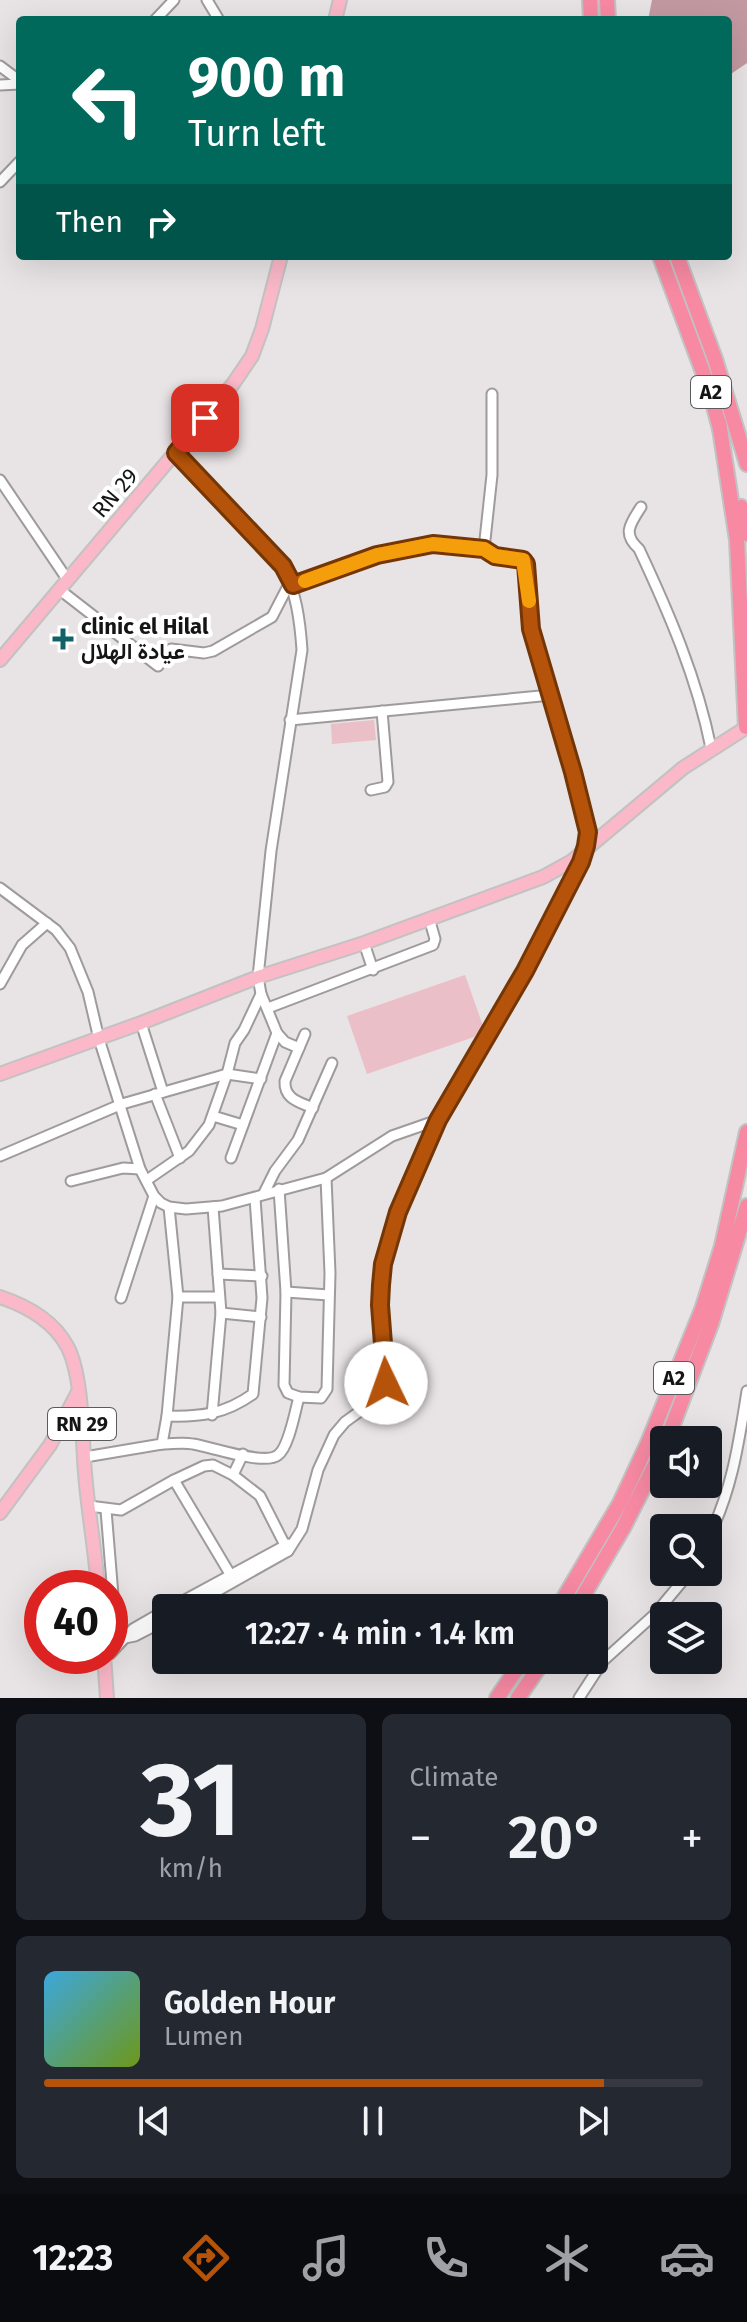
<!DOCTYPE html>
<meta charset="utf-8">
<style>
:root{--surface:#171b24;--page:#242831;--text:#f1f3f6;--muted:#9ea1a6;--line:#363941;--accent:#b45309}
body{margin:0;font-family:"Fira Sans",Vazirmatn,sans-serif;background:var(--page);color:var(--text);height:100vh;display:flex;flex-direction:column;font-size:30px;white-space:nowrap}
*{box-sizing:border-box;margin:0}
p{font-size:26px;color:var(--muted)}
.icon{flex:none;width:44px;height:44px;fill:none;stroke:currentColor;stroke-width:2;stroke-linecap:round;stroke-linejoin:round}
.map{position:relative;height:1698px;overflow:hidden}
.details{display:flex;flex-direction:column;gap:16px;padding:16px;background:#0d0f14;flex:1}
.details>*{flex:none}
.top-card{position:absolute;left:16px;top:16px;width:716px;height:244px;border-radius:8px;box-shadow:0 8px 32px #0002;background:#00695c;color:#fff;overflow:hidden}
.tools{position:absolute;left:650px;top:1426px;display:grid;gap:16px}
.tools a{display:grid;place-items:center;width:72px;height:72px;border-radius:8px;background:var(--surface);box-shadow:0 8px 32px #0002;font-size:40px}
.speed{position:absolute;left:24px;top:1570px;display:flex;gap:16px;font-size:40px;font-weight:700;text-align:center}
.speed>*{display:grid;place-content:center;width:104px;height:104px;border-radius:50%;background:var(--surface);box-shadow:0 8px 32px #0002;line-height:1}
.speed .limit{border:12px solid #d22;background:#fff;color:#111}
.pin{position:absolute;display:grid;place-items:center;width:68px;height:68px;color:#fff;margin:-34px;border-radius:16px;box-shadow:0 4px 12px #0006}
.me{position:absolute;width:88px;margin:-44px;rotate:357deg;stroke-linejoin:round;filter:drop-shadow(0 0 6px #0008)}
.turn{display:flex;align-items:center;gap:28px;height:168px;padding:0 40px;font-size:36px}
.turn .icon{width:104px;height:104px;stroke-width:2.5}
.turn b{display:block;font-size:56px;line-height:68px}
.then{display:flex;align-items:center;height:76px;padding:0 40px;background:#0003;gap:16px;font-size:30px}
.big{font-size:60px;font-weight:600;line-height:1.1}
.details .card{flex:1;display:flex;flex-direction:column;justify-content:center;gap:12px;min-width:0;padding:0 28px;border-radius:12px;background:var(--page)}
.details .dial{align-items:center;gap:0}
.dial b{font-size:104px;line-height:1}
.song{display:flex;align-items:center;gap:24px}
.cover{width:96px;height:96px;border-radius:12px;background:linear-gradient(135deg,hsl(200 70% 55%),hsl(80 70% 35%))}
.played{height:8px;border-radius:4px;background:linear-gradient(90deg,var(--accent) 85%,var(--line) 85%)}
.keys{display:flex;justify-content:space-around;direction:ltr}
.heat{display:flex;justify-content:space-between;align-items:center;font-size:44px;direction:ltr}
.details .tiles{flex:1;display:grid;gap:16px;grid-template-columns:1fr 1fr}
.card:last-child{grid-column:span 2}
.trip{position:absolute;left:152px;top:1594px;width:456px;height:80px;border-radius:8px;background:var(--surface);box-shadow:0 8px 32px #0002;font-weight:600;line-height:80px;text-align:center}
.tab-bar{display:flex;height:128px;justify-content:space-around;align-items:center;background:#090b0e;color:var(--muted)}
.tab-bar .icon{width:56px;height:56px}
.tab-bar .active{color:var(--accent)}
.tab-bar b{font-size:36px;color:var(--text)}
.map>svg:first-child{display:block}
.green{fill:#eabfc7}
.forest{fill:#c399a1}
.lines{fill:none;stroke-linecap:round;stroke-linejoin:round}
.minor-casing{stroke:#9f9b9c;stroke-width:13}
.major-casing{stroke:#c2c2c2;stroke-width:16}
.highway-casing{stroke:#c2c2c2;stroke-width:18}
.minor{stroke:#fff;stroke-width:9}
.major{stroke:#fab8c8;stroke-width:12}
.highway{stroke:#f789a3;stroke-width:14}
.route-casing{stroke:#753606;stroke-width:20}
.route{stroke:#b45309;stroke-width:14}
.slow{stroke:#f59e0b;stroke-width:14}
.poi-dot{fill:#116266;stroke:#fff;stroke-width:3}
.labels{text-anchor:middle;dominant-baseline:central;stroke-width:8;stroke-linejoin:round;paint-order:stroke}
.shield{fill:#fff;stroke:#5c5b5b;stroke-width:2}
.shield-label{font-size:20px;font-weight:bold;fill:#161515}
.street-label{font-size:22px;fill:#161515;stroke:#fff}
.poi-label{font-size:22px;font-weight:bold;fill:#161515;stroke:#fff;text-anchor:start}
</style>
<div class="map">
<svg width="747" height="1698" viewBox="0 0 747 1698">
<rect width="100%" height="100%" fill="#e8e3e4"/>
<g class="green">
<polygon points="374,720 376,740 332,744 331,724"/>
<polygon points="465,975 483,1026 474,1037 367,1074 347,1016"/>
</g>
<polygon class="forest" points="652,0 747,0 747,63 728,76 728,20 648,20"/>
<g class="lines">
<defs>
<g id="minor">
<polyline points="207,0 219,20"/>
<polyline points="155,20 174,0"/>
<polyline points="0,66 20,81"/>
<polyline points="0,85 20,84"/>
<polyline points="0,182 20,161"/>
<path d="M176,453L283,566C296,592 300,620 302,650L271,851L258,977L261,994L277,1033L231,1158"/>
<polyline points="0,480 67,579"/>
<path d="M641,507C630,524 622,534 639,549C669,613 697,678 711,748"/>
<polyline points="484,549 492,475 492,394"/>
<polyline points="60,590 158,666 171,649 204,653 213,651 272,617 287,588 377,555 433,544 484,549 495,556 523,560 526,564 531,629 573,772 588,832 581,862 510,998 438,1120 398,1212 383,1264 380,1305 386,1371 386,1383 381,1396 345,1422 334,1435 318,1470 302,1529 288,1551 187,1608"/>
<polyline points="290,720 551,695"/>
<polyline points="371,790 385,787 388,782 382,711"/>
<polyline points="0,888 56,930 70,948 88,992 99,1039 140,1169 154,1196 161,1203 169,1207 186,1209 222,1206 326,1178 392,1136 438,1120"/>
<polyline points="364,943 373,970"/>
<polyline points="0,984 22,945 47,923"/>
<polyline points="268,1008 433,945 435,939 429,918"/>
<polyline points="141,1023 163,1092"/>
<polyline points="277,1033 285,1042 299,1048"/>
<path d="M305,1034L285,1081C284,1099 299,1102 313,1108"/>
<polyline points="155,1094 180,1158"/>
<polyline points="213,1116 243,1125"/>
<polyline points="0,1156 122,1104 227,1074 261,1079"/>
<polyline points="147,1180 189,1151 209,1125 227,1074 235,1043 244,1030 261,994"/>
<polyline points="71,1181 123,1168 140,1169"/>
<polyline points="279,1189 286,1292 284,1385 288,1393 299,1397 321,1398 327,1389 330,1273 326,1178"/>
<polyline points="264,1193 275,1171 298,1140 332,1063"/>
<polyline points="218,1274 262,1276"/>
<polyline points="286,1292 329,1295"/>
<polyline points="178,1297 219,1297"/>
<polyline points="121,1298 154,1196"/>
<polyline points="221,1313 261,1317"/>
<polyline points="212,1415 221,1313 213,1207"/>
<path d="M167,1416C201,1417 225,1414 253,1394L262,1298L255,1198"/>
<path d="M162,1444C172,1444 183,1442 193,1444C211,1447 265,1466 278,1455C289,1447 295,1411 299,1397"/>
<polyline points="85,1457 162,1444 167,1416 178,1297 169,1207"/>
<polyline points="233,1475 243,1454"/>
<polyline points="174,1480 230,1574"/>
<polyline points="89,1506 121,1510 174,1480 204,1466 213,1465 233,1475 260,1496 288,1551"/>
<polyline points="106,1510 117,1644"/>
<path d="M708,1538C732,1492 739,1441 747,1391"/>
<polyline points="170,1608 288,1544"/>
<polyline points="125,1638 135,1636 166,1620"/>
<polyline points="110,1654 133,1629 166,1610"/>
<polyline points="579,1698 603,1661 655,1614 690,1572"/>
</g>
<g id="major">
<polyline points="335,20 340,0"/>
<polyline points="0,660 233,384 252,356 262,329 281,256"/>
<polyline points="0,1074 141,1023 258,977 364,943 543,877 572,861 683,768 747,727"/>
<path d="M0,1297C27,1306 53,1320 67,1346C83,1375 82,1439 85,1473C88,1511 95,1549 98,1588"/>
<polyline points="0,1513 50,1445 78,1392"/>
<polyline points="104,1656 107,1698"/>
</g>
<g id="highway">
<polyline points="590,0 591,20"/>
<polyline points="607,0 608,20"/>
<polyline points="660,256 710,391 720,429"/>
<polyline points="677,256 715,359 747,464"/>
<polyline points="719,422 737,540 746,727"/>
<polyline points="741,507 747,534"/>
<polyline points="667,1440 711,1324 747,1206"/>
<polyline points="558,1608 620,1503 648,1443 703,1307 722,1246 747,1132"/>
<polyline points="576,1608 623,1528 664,1447"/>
<polyline points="497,1698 523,1660"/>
<polyline points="518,1698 544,1660"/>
</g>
</defs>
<use href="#minor" class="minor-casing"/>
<use href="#major" class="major-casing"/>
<use href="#highway" class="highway-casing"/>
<use href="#minor" class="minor"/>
<use href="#major" class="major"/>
<use href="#highway" class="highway"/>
</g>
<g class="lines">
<defs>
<polyline id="route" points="205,418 176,453 283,566 293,585 377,555 433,544 484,549 495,556 523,560 526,564 531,629 573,772 588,832 586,846 581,862 525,971 438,1120 398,1212 383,1264 381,1285 380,1305 386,1383"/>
</defs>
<use href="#route" class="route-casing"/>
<use href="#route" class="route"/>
<polyline class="slow" points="305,581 377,555 433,544 484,549 495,556 523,560 529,601"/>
</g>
<path class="poi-dot" d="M59 627h8v8h8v8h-8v8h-8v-8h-8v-8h8z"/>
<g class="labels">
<g class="shield">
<rect x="691" y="376" width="40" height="32" rx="6"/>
<rect x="654" y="1362" width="40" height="32" rx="6"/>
<rect x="48" y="1408" width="68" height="32" rx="6"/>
</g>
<g class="shield-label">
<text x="711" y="392">A2</text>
<text x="674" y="1378">A2</text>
<text x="82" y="1424">RN 29</text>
</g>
<g class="street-label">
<text transform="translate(115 493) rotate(-49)">RN 29</text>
</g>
<g class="poi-label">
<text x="81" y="626">clinic el Hilal<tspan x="81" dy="25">عيادة الهلال</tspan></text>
</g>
</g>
</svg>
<div class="tools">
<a><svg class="icon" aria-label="sound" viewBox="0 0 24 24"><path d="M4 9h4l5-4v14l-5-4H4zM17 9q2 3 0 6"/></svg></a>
<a><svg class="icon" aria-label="search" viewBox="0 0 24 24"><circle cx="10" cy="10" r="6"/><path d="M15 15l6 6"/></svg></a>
<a><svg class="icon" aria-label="layers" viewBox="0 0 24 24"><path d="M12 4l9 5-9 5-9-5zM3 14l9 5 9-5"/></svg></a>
</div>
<div class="speed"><div class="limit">40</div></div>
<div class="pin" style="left:205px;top:418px;background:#d93025"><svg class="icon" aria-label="arrive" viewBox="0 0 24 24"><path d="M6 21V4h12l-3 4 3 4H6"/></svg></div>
<svg class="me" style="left:386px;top:1383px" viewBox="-20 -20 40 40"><circle r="19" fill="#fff"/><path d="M0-13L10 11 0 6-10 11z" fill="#b45309"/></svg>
<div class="trip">12:27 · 4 min · 1.4 km</div>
<div class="top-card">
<div class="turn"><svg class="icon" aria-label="left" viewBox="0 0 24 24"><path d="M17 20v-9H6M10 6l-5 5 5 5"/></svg><div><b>900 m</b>Turn left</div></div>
<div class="then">Then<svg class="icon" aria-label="right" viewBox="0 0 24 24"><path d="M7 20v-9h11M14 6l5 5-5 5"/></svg></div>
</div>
</div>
<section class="details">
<div class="tiles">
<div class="card dial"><b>31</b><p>km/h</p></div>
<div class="card"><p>Climate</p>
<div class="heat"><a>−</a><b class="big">20°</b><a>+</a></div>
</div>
<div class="card">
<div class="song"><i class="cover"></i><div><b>Golden Hour</b><p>Lumen</p></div></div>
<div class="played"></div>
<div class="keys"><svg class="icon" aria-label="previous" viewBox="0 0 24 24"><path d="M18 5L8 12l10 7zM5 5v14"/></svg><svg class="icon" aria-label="pause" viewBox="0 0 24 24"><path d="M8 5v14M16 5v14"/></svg><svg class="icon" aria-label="next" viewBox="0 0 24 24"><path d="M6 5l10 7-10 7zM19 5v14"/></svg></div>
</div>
</div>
</section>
<nav class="tab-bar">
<b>12:23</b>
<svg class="icon active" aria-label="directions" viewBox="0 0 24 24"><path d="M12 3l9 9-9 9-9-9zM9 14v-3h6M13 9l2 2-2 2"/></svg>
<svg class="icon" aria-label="music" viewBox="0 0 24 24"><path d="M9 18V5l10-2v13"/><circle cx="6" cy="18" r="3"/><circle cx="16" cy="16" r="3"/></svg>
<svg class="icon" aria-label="phone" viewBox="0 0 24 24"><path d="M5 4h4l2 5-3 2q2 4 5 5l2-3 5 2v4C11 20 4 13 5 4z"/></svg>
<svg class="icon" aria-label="climate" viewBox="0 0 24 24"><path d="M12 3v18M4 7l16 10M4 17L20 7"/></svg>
<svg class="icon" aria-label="car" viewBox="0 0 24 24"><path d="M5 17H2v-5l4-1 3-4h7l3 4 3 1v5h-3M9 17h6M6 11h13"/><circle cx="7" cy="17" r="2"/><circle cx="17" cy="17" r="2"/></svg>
</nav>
